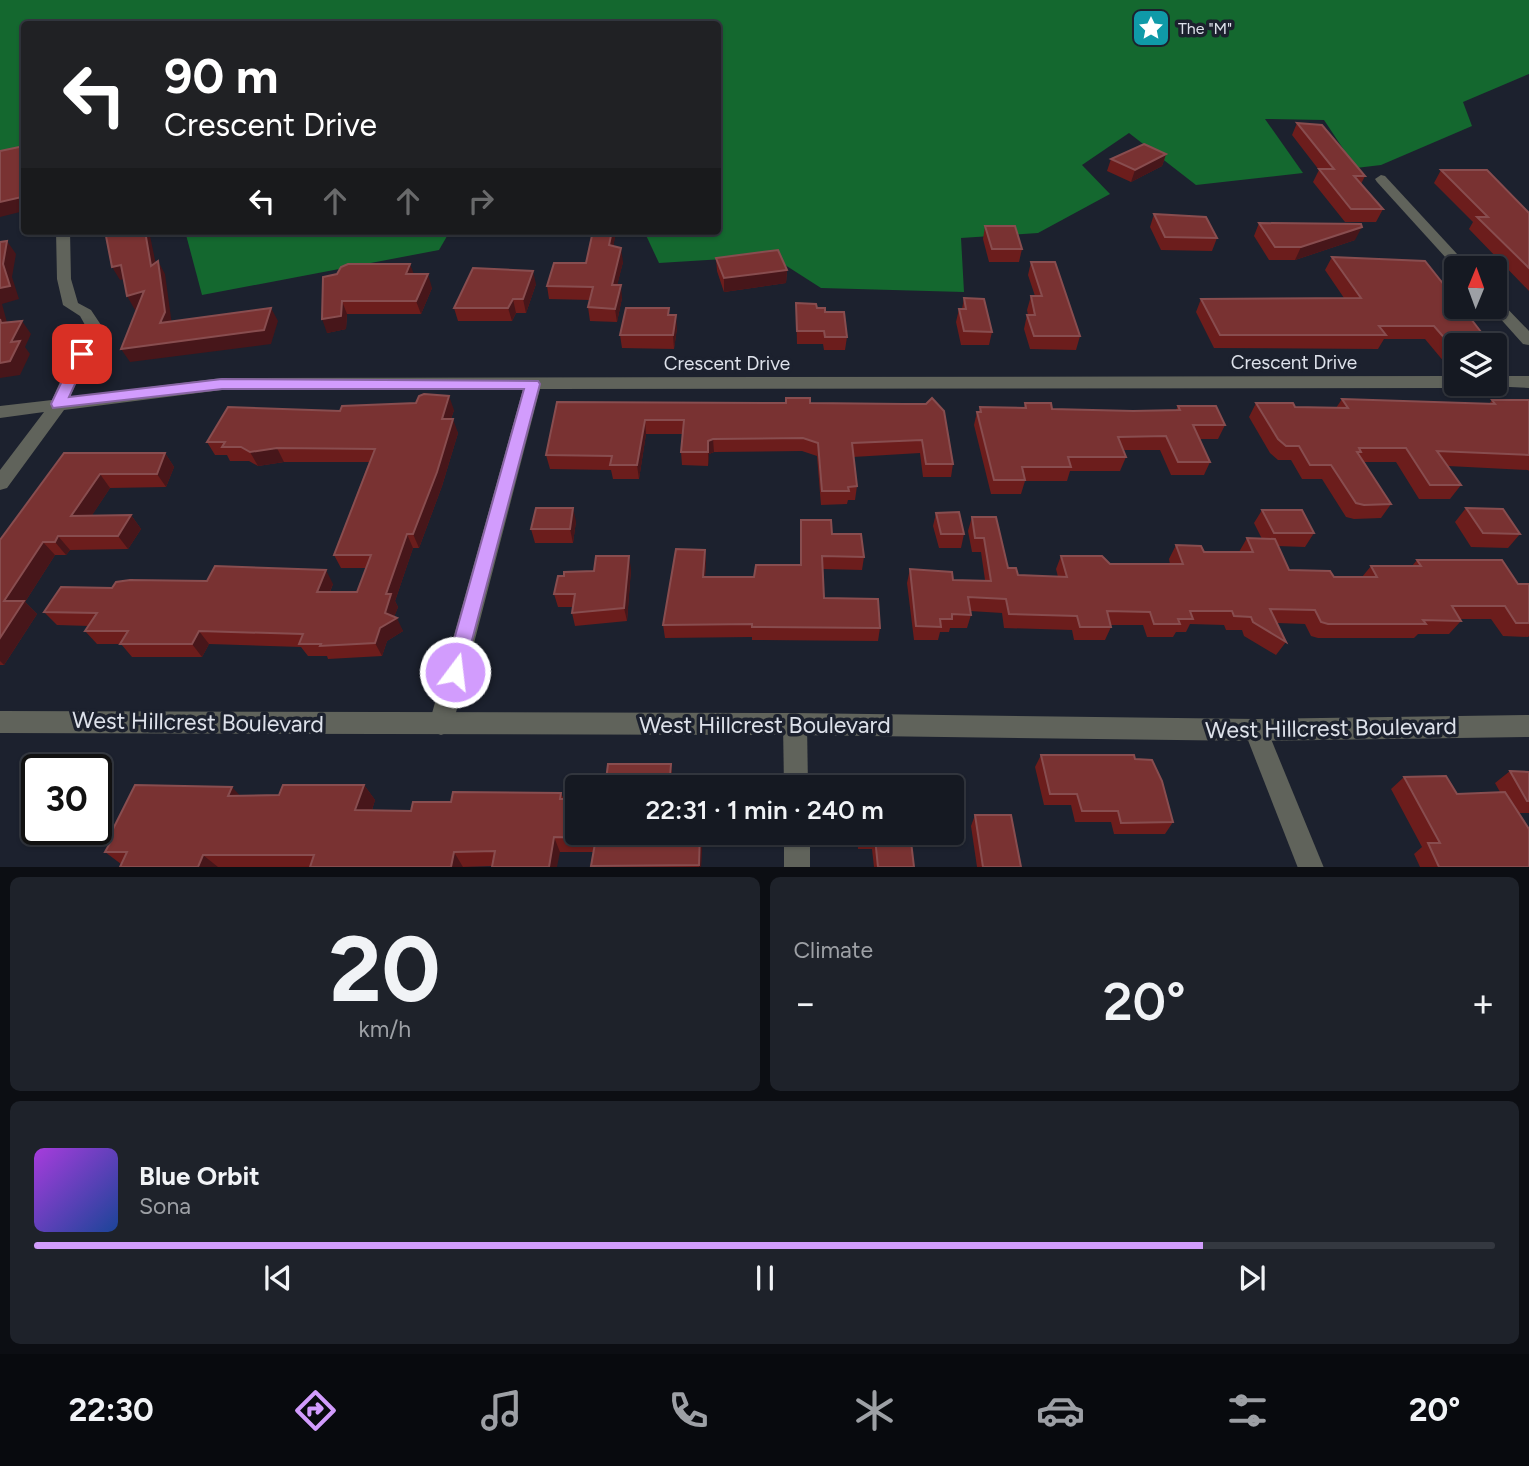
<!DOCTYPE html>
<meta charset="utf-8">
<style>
:root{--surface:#151922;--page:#1e222a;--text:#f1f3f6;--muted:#9da0a5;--line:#343840;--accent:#d29cfd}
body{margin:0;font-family:Figtree,sans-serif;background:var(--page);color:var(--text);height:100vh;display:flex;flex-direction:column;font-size:26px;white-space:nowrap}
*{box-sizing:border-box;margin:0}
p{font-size:23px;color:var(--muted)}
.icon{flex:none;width:38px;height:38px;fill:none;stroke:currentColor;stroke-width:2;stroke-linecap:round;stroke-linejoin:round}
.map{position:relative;height:867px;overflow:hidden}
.panel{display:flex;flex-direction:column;gap:10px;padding:10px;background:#0c0e13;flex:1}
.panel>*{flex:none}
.top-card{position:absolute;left:21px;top:21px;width:700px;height:214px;border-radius:7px;box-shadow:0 2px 5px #0004,0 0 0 2px var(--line);background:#202124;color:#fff;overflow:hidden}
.needle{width:46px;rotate:1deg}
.tools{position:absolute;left:1444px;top:256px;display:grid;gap:14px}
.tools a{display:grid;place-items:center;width:63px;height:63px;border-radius:7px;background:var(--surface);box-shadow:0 2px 5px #0004,0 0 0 2px var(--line);font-size:35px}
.speed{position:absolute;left:21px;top:754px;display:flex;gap:14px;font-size:35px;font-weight:700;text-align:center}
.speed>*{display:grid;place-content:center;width:91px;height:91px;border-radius:50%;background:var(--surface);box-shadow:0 2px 5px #0004,0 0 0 2px var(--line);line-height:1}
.speed .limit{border:4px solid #111;border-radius:10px;background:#fff;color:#111}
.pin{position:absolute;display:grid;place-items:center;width:60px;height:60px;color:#fff;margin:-30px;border-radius:14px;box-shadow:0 4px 10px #0006}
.me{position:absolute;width:77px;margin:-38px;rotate:15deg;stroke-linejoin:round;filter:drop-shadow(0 0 5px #0008)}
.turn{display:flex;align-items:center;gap:24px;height:147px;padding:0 28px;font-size:32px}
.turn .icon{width:91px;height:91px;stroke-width:2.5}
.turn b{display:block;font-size:49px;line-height:60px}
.lanes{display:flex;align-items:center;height:66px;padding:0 28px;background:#0003;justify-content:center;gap:35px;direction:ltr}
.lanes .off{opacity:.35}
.big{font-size:52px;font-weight:600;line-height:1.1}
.panel .tile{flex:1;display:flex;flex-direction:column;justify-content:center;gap:10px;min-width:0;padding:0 24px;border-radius:10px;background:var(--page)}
.panel .dial{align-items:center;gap:0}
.dial b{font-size:91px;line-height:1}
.song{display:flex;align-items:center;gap:21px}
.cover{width:84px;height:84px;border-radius:10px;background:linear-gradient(135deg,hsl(280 70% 55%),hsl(220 70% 35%))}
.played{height:7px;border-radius:4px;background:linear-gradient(90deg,var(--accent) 80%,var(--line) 80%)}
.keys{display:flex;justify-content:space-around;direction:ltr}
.heat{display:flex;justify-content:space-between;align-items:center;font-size:38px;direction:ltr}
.panel .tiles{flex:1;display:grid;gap:10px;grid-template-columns:1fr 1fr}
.tile:last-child{grid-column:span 2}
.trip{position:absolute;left:565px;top:775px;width:399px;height:70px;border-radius:7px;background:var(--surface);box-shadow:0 2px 5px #0004,0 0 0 2px var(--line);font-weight:600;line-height:70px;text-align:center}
.tabs{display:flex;height:112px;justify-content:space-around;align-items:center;background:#080a0e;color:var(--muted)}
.tabs .icon{width:49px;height:49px}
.tabs .active{color:var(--accent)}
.tabs b{font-size:32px;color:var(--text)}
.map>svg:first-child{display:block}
.forest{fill:#14682f}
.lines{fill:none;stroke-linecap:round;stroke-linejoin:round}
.minor{fill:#60635b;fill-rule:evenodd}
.tertiary{fill:#60635b;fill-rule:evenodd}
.wall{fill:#6c1d1c}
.shaded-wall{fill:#47161a}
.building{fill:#793232;stroke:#884d4f;stroke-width:2}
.route{fill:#d29cfd;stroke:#8865a4;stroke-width:2}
.labels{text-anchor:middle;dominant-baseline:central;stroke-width:7;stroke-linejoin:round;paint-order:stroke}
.far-poi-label{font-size:16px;fill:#dde1ea;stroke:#1c212e;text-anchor:start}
.street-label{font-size:19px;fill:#dde1ea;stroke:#1c212e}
.near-street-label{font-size:23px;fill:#dde1ea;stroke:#1c212e}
</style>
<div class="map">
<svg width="1529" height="868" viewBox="0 0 1529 868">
<rect width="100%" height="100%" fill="#1c212e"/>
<g class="forest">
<polygon points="0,0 1529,0 1529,74 1463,102 1472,126 1381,165 1356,168 1324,120 1265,119 1303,173 1196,185 1129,133 1082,165 1110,194 1038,233 961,238 964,292 821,288 771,256 659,263 644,231 718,231 718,24 24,24 24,151 0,161"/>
<polygon points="185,231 450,231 439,250 202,295"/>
</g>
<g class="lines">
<g class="minor">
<polygon points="1381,175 1385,176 1470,268 1456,269 1377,182 1375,179"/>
<polygon points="56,231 70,231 71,279 78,303 91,310 101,325 70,397 222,378 1456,376 1456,383 1463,383 1456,388 540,389 453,724 449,732 441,735 433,732 429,724 523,389 222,390 64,410 7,488 0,490 0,470 44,412 0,418 0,406 52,400 85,325 80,316 63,305 57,279"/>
<polygon points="1494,299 1499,300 1529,331 1529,345 1523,344 1489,306 1494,306"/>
<polygon points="1494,376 1529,376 1529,388 1488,386 1487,383 1494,383"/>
<polygon points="795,713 803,716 807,724 808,788 784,788 783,724 787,716"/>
<polygon points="1256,719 1264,722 1324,868 1298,868 1244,730 1248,722"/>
<rect x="784" y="833" width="26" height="35"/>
</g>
<polygon class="tertiary" points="0,711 795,713 1256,719 1529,715 1529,737 1256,741 795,735 0,733"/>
</g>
<g class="wall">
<polygon points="1297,123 1365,176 1361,184 1383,209 1376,222 1345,222 1313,182 1319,170 1292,135"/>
<polygon points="1166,154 1162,166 1131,182 1107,171 1111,159"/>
<polygon points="1441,170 1529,213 1529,291 1469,229 1473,222 1434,183"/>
<polygon points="1154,214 1217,238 1212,251 1161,250 1150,227"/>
<polygon points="1259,223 1355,240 1295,260 1269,260 1254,236"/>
<polygon points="985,226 1022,249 1019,262 989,262 983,239"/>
<polygon points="616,231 613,247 623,262 617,285 622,298 617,322 590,321 588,307 590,300 549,299 547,286 586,263"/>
<polygon points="1332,257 1425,261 1456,345 1456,363 1445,363 1425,339 1384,339 1378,349 1214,348 1196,312 1201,299 1344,298 1325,270"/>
<polygon points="716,258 787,270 786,283 724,292 717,271"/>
<polygon points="1031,262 1080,336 1076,350 1030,349 1024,329 1027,315 1028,315 1027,310 1031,296 1035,296 1028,275"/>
<polygon points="414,274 432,288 421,314 347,314 346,329 327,333 323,277"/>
<polygon points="536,284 526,313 516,313 512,321 458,321 454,308"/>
<polygon points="964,298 992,332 989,345 961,345 956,322 959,309 962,309"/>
<polygon points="796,303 817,308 825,312 847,337 845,350 824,350 823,344 797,344"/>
<polygon points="669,308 669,315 677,328 674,349 622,348 620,335"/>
<polygon points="1342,399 1489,404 1492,400 1529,400 1529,471 1528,470 1448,466 1461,485 1450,499 1419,499 1396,462 1364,462 1391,504 1381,518 1354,519 1346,517 1322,479 1302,479 1291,460 1278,460 1270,453 1249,417 1256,403 1295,407 1336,408"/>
<polygon points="557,402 904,404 953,464 951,477 923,477 920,453 853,457 857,486 855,500 848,500 847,504 821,505 817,456 802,451 714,452 709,454 708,466 682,465 681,452 683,434 646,434 639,479 613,479 611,470 550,469 546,455"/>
<polygon points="1025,403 1052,409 1133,411 1176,410 1178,406 1225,425 1218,439 1200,439 1210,462 1204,475 1171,475 1160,450 1123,450 1126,457 1120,471 1070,471 1067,481 1025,481 1021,494 991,494 974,425 977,412 979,412 980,407 1024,408"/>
<polygon points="454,410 451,419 458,433 442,486 419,548 413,548 395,601 398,607 394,617 403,631 387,641 382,656 328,659 327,656 308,656 301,647 209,644 202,657 132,657 121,644 97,644 85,631 89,626 57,625 44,612 112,588 333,584 330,592 357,592 366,568 341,568 334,555 369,462 284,462 258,466 249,461 230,461 227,455 215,455 207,442 340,411"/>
<polygon points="64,453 165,453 174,467 166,487 110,488 92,515 131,515 141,529 128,549 70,550 66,555 55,555 25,602 37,614 4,665 0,665 0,540"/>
<polygon points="1466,508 1520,534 1508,548 1471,547 1455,522"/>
<polygon points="1262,510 1314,533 1305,547 1278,546 1289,570 1334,577 1362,577 1371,566 1412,566 1417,560 1518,584 1529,584 1529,636 1528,637 1503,636 1491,619 1461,619 1461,621 1449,634 1418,634 1414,638 1318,638 1311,636 1305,624 1277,623 1286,642 1276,655 1244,636 1242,630 1226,630 1224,625 1190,624 1186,632 1176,632 1173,637 1147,637 1143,625 1111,625 1111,627 1105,640 1074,640 1072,630 1004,628 1002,613 970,611 971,615 967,628 950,628 949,632 940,632 938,640 914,640 907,583 910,569 953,580 985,580 981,552 972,552 968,531 972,517 1008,568 1018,575 1058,577 1056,569 1061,556 1110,564 1170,564 1169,559 1176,545 1204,552 1239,552 1247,538 1262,539 1254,523"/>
<polygon points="936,513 964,534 961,548 939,548 933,526"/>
<polygon points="801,520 832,534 864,557 862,570 823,569 824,598 880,628 878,641 752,640 752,637 665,638 663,625 705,550 706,563 705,577 754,577 801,565"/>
<polygon points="576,521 573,543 535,543 531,529"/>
<polygon points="631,569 627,621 575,626 572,613 573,607 558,607 554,594 594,571"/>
<polygon points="1041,755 1135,759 1173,822 1165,834 1114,834 1111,822 1075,822 1071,805 1044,805 1035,767"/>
<polygon points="1510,771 1529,772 1529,813 1519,813 1529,867 1420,867 1414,854 1422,847 1391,789 1404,777 1457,794 1500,792 1495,783"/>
<polygon points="364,785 375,800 372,810 411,811 451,802 561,793 578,833 702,833 701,867 592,867 593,852 560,852 492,866 463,867 120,867 121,864 105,852 110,843 107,841 241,796 279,795"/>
<polygon points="975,815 1021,867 977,867 971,826"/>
<polygon points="857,833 936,833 935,837 911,837 914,867 874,867 872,849 858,849"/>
</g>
<g class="shaded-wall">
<polygon points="1166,154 1162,166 1131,182 1135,170"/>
<polygon points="24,178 24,211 0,217 0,202"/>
<polygon points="1362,227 1355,240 1295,260 1301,247"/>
<polygon points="145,231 149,231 159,279 151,266"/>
<polygon points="612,231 616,231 611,259 609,245"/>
<polygon points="7,241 16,254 12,277 19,299 2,304 11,337 1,323 0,319 0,288"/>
<polygon points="621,248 623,262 614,298 612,285"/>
<polygon points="158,261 165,274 172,325 160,323"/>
<polygon points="410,264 415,277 406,274"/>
<polygon points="121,265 129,278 120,280 112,267"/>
<polygon points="787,270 786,283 724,292 724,278"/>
<polygon points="533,271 536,284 526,313 523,299"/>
<polygon points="428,274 432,288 421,314 416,301"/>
<polygon points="621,285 622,298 617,322 615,309"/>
<polygon points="144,291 152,304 135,310 127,296"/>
<polygon points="513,299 516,313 512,321 508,308"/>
<polygon points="342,301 347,314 346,329 327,333 322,319"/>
<polygon points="271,308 278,321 271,344 130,362 121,349"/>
<polygon points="676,315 677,328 674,349 673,335"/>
<polygon points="22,321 31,334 25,347 30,354 20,375 0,378 0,363"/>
<polygon points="449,396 454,410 446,433 442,419"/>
<polygon points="453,419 458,433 442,486 419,548 413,534"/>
<polygon points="645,420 646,434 639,479 637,465"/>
<polygon points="713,439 714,452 709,454 708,466 708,441"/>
<polygon points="277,448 284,462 258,466 250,452"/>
<polygon points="165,453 174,467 166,487 157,474"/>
<polygon points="100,474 110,488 83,529 71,516"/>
<polygon points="573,508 576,521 573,543 570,529"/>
<polygon points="131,515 141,529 128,549 118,536"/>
<polygon points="407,534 413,548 395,601 398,607 393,620 397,618 403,631 387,641 382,656 375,643 386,594"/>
<polygon points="58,536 70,550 66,555 55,542"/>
<polygon points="43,542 55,555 25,602 37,614 4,665 0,661 0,638 4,601"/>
<polygon points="705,550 706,563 704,590 703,577"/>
<polygon points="629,556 631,569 627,621 624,608"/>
<polygon points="326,570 333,584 324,605 317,592"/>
<polygon points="199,631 209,644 202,657 192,644"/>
<polygon points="671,764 673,780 673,788 669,788"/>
<polygon points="364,785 375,800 367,825 355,810"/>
<polygon points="232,787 246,802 228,796"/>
<polygon points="700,833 702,833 703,836 701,867 699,867"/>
<polygon points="554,837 560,852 557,867 549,867"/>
<polygon points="454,852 463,867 451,867"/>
<polygon points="203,855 218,867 198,867"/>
</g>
<g class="building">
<polygon points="1297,123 1322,125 1365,176 1354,176 1383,209 1351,209 1319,169 1334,169"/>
<polygon points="1144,144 1166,154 1135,170 1111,159"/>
<polygon points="24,146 24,178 22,197 0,202 0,151"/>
<polygon points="1441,170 1487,170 1529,213 1529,268 1477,217 1488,217"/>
<polygon points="1154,214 1206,217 1217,238 1165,237"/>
<polygon points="1259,223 1361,224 1362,227 1301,247 1275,247"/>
<polygon points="985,226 1015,226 1022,249 992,249"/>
<polygon points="105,231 145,231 151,266 158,261 165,312 160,323 271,308 264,330 121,349 144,291 127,296 121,265 112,267"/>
<polygon points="593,231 612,231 609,245 621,248 612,285 621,285 615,309 588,307 593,287 547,286 554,263 586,263"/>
<polygon points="7,241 3,264 10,286 0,288 0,242"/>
<polygon points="778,250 787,270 724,278 716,258"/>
<polygon points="1332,257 1425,261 1456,300 1456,306 1461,306 1491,345 1456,345 1456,349 1454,349 1434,326 1379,326 1386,335 1220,335 1201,299 1361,298"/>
<polygon points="1031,262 1055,262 1080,336 1034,336 1027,315 1035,315 1031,296 1042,296"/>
<polygon points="348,264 410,264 406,274 428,274 416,301 342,301 341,316 322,319 323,277 337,274 341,267"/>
<polygon points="473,268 533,271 523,299 513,299 508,308 454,308"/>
<polygon points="964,298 984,299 992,332 964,331 959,309 966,309"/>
<polygon points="796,303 816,304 817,308 825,308 825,312 844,312 847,337 825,337 824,331 797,331"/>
<polygon points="626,308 669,308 668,315 676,315 673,335 620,335"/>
<polygon points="0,319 1,323 22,321 11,342 20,341 10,361 0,363"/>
<polygon points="424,394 449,396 442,419 453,419 437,472 413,534 407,534 386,594 391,594 385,613 397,618 380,628 375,643 320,646 321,644 299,644 303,634 199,631 192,644 120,644 128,631 85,631 97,613 44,612 61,587 112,588 116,582 130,580 207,581 215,566 326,570 317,592 357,592 371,555 334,555 375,449 277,448 250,452 241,447 222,447 225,442 207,442 228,407 340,411 342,406 416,403 419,396"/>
<polygon points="786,398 810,398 810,403 904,404 926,404 932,398 944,411 953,464 926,464 922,440 852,443 857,486 848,487 849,491 822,491 818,443 803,438 713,439 708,441 708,452 681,452 684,420 645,420 637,465 610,465 612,456 546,455 557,402 786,403"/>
<polygon points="1342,399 1495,404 1492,400 1529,400 1529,455 1437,451 1461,485 1430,485 1406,448 1359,448 1361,452 1357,452 1391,504 1364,505 1356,503 1331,465 1310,465 1299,446 1286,446 1278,439 1256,403 1293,403 1295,407 1348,408"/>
<polygon points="1025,403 1051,403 1052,409 1133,411 1180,410 1178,406 1216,406 1225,425 1193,425 1210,462 1178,462 1166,436 1118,437 1126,457 1068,457 1071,467 1022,467 1025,480 994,480 977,412 981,412 980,407 1026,408"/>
<polygon points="64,453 165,453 157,474 100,474 71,516 131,515 118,536 58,536 55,542 43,542 4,601 24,601 0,638 0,540"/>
<polygon points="536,508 573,508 570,529 531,529"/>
<polygon points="1466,508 1503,509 1520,534 1483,533"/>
<polygon points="1262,510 1302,510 1314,533 1274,533"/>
<polygon points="959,512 964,534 941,534 936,513"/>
<polygon points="972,517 996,517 1008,568 1016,568 1018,575 1067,577 1061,556 1102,556 1110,564 1183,564 1176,545 1201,546 1204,552 1253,552 1247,538 1275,539 1289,570 1330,571 1334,577 1377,577 1371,566 1421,566 1417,560 1502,560 1518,584 1529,584 1529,623 1516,623 1505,606 1452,606 1461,621 1423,620 1426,624 1328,624 1321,622 1315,610 1270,609 1286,642 1253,622 1251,617 1234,616 1232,611 1190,611 1193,619 1178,619 1180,624 1154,624 1150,612 1107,611 1111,627 1080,627 1077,616 1009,614 1006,599 968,597 971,615 952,614 952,619 940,619 941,627 916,626 910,569 952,572 953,580 991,581 984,538 975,538"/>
<polygon points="801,520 831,520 832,534 861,534 864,557 822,556 824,598 878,599 880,628 752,627 752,624 663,625 676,549 705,550 703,577 754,577 756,565 801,565"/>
<polygon points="596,556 629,556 624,608 572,613 575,594 554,594 558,576 564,576 564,572 594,571"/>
<polygon points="1041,755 1134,755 1135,759 1152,760 1162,781 1173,822 1121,823 1118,811 1082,811 1077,794 1050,794"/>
<polygon points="608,764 671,764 669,788 605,788"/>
<polygon points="1510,771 1529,772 1529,801 1527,801"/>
<polygon points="1446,776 1457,794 1505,792 1529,829 1529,867 1439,867 1428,843 1440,843 1404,777"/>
<polygon points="855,783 909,783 910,788 856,788"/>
<polygon points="135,785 232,787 228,796 279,795 283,785 364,785 355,810 411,811 413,802 451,802 453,792 561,793 560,799 578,799 578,833 700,833 699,865 591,866 596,838 554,837 549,867 492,867 495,851 454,852 451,867 310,867 314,855 203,855 198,867 120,867 127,852 105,852 111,841 107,841"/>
<polygon points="975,815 1011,815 1021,867 983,867"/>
<polygon points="859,833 910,833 914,867 878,867 875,838 860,838"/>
</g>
<polygon class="route" points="82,349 89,354 69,397 222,379 538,381 540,384 462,678 455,681 448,678 445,672 524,389 222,389 53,408 51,404 75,354"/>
<defs>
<symbol id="sight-square" viewBox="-11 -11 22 22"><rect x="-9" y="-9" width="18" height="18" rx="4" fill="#0f9aa8" stroke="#1c212e"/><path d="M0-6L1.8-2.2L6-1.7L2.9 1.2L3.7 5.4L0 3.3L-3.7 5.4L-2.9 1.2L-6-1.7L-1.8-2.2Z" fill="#fff"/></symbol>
</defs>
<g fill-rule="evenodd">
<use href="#sight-square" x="1129" y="6" width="44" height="44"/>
</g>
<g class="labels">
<g class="far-poi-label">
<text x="1178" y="28">The "M"</text>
</g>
<g class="street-label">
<text x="1294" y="362">Crescent Drive</text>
<text x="727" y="363">Crescent Drive</text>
</g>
<g class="near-street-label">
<text transform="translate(198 722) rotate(1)">West Hillcrest Boulevard</text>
<text x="765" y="725">West Hillcrest Boulevard</text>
<text transform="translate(1331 728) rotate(-1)">West Hillcrest Boulevard</text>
</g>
</g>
</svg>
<div class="tools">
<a><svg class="needle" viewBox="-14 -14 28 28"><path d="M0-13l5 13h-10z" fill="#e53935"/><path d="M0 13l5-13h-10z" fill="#9da0a5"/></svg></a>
<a><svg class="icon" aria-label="layers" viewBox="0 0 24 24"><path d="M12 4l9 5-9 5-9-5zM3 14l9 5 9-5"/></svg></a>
</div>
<div class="speed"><div class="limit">30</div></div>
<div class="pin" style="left:82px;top:354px;background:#d93025"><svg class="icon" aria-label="arrive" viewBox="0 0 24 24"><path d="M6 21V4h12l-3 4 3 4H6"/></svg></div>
<svg class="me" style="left:455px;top:672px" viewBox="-20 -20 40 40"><circle r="17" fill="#d29cfd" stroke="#fff" stroke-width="3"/><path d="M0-11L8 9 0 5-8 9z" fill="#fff"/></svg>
<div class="trip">22:31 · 1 min · 240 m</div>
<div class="top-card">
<div class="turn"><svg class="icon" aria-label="left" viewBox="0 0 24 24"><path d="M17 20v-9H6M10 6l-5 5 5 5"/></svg><div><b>90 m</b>Crescent Drive</div></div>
<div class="lanes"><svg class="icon" aria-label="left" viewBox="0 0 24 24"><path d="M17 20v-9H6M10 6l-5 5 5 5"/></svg><svg class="icon off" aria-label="ahead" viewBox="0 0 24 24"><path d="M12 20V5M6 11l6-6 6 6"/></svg><svg class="icon off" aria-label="ahead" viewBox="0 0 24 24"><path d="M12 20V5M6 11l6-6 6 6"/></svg><svg class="icon off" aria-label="right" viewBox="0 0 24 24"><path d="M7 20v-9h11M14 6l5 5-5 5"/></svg></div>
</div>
</div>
<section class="panel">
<div class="tiles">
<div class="tile dial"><b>20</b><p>km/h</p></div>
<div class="tile"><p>Climate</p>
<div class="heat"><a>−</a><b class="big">20°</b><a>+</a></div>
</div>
<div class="tile">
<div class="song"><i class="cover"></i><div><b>Blue Orbit</b><p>Sona</p></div></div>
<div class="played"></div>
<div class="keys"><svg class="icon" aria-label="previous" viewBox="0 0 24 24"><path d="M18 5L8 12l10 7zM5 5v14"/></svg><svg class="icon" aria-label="pause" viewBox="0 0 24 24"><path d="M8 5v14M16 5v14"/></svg><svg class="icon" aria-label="next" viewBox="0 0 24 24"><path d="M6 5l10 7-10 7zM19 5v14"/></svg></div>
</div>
</div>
</section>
<nav class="tabs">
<b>22:30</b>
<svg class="icon active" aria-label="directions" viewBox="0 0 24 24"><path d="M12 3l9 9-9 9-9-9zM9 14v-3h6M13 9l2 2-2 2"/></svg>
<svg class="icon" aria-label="music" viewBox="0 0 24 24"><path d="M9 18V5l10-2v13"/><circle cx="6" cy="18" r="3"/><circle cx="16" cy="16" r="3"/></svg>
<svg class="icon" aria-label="phone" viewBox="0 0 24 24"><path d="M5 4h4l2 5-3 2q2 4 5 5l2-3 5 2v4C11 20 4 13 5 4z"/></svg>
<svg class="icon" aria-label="climate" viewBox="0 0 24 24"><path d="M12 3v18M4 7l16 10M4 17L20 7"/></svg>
<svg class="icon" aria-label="car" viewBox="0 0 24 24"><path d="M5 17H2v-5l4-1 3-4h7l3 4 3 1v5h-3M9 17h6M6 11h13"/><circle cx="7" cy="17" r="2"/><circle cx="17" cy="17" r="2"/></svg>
<svg class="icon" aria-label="filters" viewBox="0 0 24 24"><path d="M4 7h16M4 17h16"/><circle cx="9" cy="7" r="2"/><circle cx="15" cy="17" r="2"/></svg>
<b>20°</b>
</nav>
